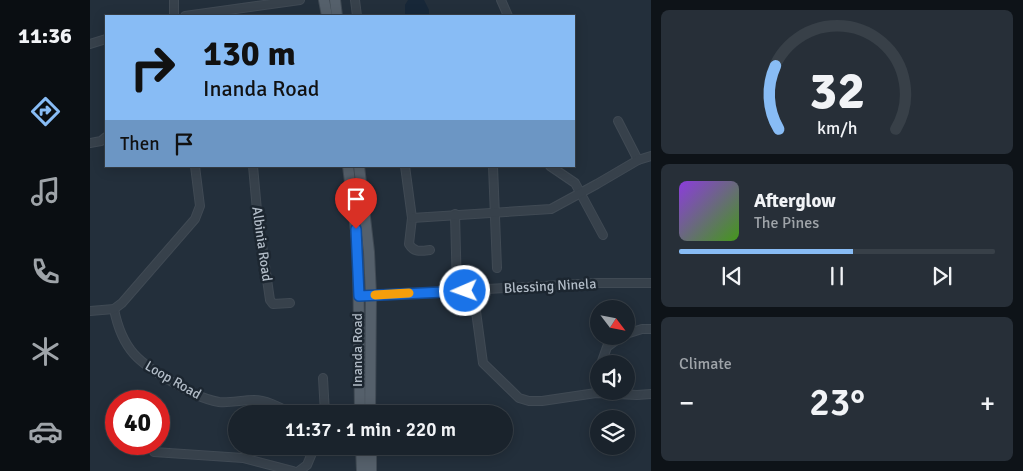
<!DOCTYPE html>
<meta charset="utf-8">
<style>
:root{--surface:#1a232c;--page:#272f38;--text:#f1f3f6;--muted:#9fa4a9;--line:#384048;--accent:#88bcf5}
body{margin:0;font-family:Signika,sans-serif;background:var(--page);color:var(--text);height:100vh;display:flex;flex-direction:column;font-size:19px;white-space:nowrap}
*{box-sizing:border-box;margin:0}
p{font-size:16px;color:var(--muted)}
.icon{flex:none;width:28px;height:28px;fill:none;stroke:currentColor;stroke-width:2;stroke-linecap:round;stroke-linejoin:round}
.map{position:relative;flex:1;overflow:hidden}
.sheet{display:flex;flex-direction:column;gap:10px;padding:10px;background:#0e1318;width:372px}
.sheet>*{flex:none}
.top-card{position:absolute;left:15px;top:15px;width:470px;height:152px;border-radius:0px;box-shadow:0 2px 12px #0003,0 0 0 1px var(--line);background:#88bcf5;color:#111;overflow:hidden}
.needle{width:32px;rotate:122deg}
.buttons{position:absolute;left:500px;top:300px;display:grid;gap:10px}
.buttons a{display:grid;place-items:center;width:45px;height:45px;border-radius:50%;background:var(--surface);box-shadow:0 2px 12px #0003,0 0 0 1px var(--line);font-size:25px}
.speed{position:absolute;left:15px;top:390px;display:flex;gap:10px;font-size:25px;font-weight:700;text-align:center}
.speed>*{display:grid;place-content:center;width:65px;height:65px;border-radius:50%;background:var(--surface);box-shadow:0 2px 12px #0003,0 0 0 1px var(--line);line-height:1}
.speed .limit{border:8px solid #d22;background:#fff;color:#111}
.pin{position:absolute;display:grid;place-items:center;width:42px;height:42px;color:#fff;margin:-51px -21px;border-radius:50% 50% 50% 0;rotate:-45deg;box-shadow:0 0 5px #0007}
.pin .icon{rotate:45deg}
.me{position:absolute;width:55px;margin:-28px;rotate:268deg;stroke-linejoin:round;filter:drop-shadow(0 0 4px #0008)}
.turn{display:flex;align-items:center;gap:18px;height:105px;padding:0 15px;font-size:22px}
.turn .icon{width:65px;height:65px;stroke-width:2.5}
.turn b{display:block;font-size:35px;line-height:42px}
.then{display:flex;align-items:center;height:48px;padding:0 15px;background:#0003;gap:10px;font-size:19px}
.big{font-size:38px;font-weight:600;line-height:1.1}
.sheet .widget{flex:1;display:flex;flex-direction:column;justify-content:center;gap:8px;min-width:0;padding:0 18px;border-radius:8px;background:var(--page)}
.sheet .dial{align-items:center;gap:0}
.dial svg{height:130px;overflow:visible;fill:none;stroke:var(--line);stroke-width:7;stroke-linecap:round;text-anchor:middle}
.dial text{fill:var(--text);stroke:none}
.song{display:flex;align-items:center;gap:15px}
.cover{width:60px;height:60px;border-radius:8px;background:linear-gradient(135deg,hsl(270 70% 55%),hsl(100 70% 35%))}
.played{height:5px;border-radius:2px;background:linear-gradient(90deg,var(--accent) 55%,var(--line) 55%)}
.keys{display:flex;justify-content:space-around;direction:ltr}
.heat{display:flex;justify-content:space-between;align-items:center;font-size:28px;direction:ltr}
.trip{position:absolute;left:138px;top:405px;width:285px;height:50px;border-radius:25px;background:var(--surface);box-shadow:0 2px 12px #0003,0 0 0 1px var(--line);font-weight:600;line-height:50px;text-align:center}
main{display:flex;flex:1;min-height:0}
.dock{display:flex;flex-direction:column;width:90px;justify-content:space-around;align-items:center;background:#0a0e12;color:var(--muted)}
.dock .icon{width:35px;height:35px}
.dock .active{color:var(--accent)}
.dock b{font-size:22px;color:var(--text)}
.map>svg:first-child{display:block}
.water{fill:#172738}
.lines{fill:none;stroke-linecap:round;stroke-linejoin:round}
.minor-casing{stroke:#404a54;stroke-width:10}
.major-casing{stroke:#404a54;stroke-width:12}
.minor{stroke:#37414b;stroke-width:8}
.major{stroke:#55606b;stroke-width:10}
.route-casing{stroke:#114b97;stroke-width:12}
.route{stroke:#1a73e8;stroke-width:9}
.slow{stroke:#f59e0b;stroke-width:9}
.labels{text-anchor:middle;dominant-baseline:central;stroke-width:5;stroke-linejoin:round;paint-order:stroke}
.street-label{font-size:14px;fill:#b2bcc7;stroke:#1c2630}
</style>
<main>
<nav class="dock">
<b>11:36</b>
<svg class="icon active" aria-label="directions" viewBox="0 0 24 24"><path d="M12 3l9 9-9 9-9-9zM9 14v-3h6M13 9l2 2-2 2"/></svg>
<svg class="icon" aria-label="music" viewBox="0 0 24 24"><path d="M9 18V5l10-2v13"/><circle cx="6" cy="18" r="3"/><circle cx="16" cy="16" r="3"/></svg>
<svg class="icon" aria-label="phone" viewBox="0 0 24 24"><path d="M5 4h4l2 5-3 2q2 4 5 5l2-3 5 2v4C11 20 4 13 5 4z"/></svg>
<svg class="icon" aria-label="climate" viewBox="0 0 24 24"><path d="M12 3v18M4 7l16 10M4 17L20 7"/></svg>
<svg class="icon" aria-label="car" viewBox="0 0 24 24"><path d="M5 17H2v-5l4-1 3-4h7l3 4 3 1v5h-3M9 17h6M6 11h13"/><circle cx="7" cy="17" r="2"/><circle cx="17" cy="17" r="2"/></svg>
</nav>
<div class="map">
<svg width="561" height="471" viewBox="0 0 561 471">
<rect width="100%" height="100%" fill="#232f3b"/>
<polygon class="water" points="318,0 334,0 339,10 339,16 315,16 315,5"/>
<g class="lines">
<defs>
<g id="minor">
<polyline points="265,0 267,16"/>
<polyline points="411,0 418,16"/>
<polyline points="84,16 84,0"/>
<polyline points="95,16 210,0"/>
<polyline points="0,44 16,39"/>
<polyline points="528,121 548,160"/>
<polyline points="0,143 11,141 16,137"/>
<polyline points="163,166 169,233 172,245 180,300 183,304 200,303"/>
<path d="M315,166L322,218L319,244C324,253 332,251 340,250"/>
<polyline points="403,166 407,268"/>
<polyline points="460,166 485,183 513,235"/>
<polyline points="365,214 367,291"/>
<polyline points="322,218 461,209 507,184 548,160 561,156"/>
<polyline points="393,290 393,298 385,304 393,363 429,398 439,401 452,401 506,393 547,395 561,394"/>
<polyline points="269,296 508,283 561,283"/>
<path d="M24,309C32,350 49,363 84,383C98,391 112,399 129,402C141,403 152,400 164,400C177,400 191,408 203,414"/>
<polyline points="0,311 24,309 32,303 105,219 110,206 105,166"/>
<polyline points="536,334 552,329 561,329"/>
<polyline points="511,364 517,347 532,336"/>
<polyline points="233,378 235,414"/>
<polyline points="506,393 509,376"/>
<polyline points="64,452 153,458 203,471"/>
<polyline points="209,471 217,465 225,446"/>
</g>
<g id="major">
<polyline points="234,0 237,16"/>
<polyline points="245,0 247,16"/>
<polyline points="258,166 268,247 270,414"/>
<polyline points="269,166 279,252 281,295 280,414"/>
<polyline points="271,446 272,471"/>
<polyline points="281,446 281,471"/>
</g>
</defs>
<use href="#minor" class="minor-casing"/>
<use href="#major" class="major-casing"/>
<use href="#minor" class="minor"/>
<use href="#major" class="major"/>
</g>
<g class="lines">
<defs>
<polyline id="route" points="266,229 269,296 375,291"/>
</defs>
<use href="#route" class="route-casing"/>
<use href="#route" class="route"/>
<polyline class="slow" points="285,295 319,293"/>
</g>
<g class="labels">
<g class="street-label">
<text transform="translate(172 244) rotate(82)">Albinia Road</text>
<text transform="translate(460 286) rotate(-3)">Blessing Ninela</text>
<text transform="translate(267 350) rotate(-90)">Inanda Road</text>
<text transform="translate(83 380) rotate(30)">Loop Road</text>
</g>
</g>
</svg>
<div class="buttons">
<a><svg class="needle" viewBox="-14 -14 28 28"><path d="M0-13l5 13h-10z" fill="#e53935"/><path d="M0 13l5-13h-10z" fill="#9fa4a9"/></svg></a>
<a><svg class="icon" aria-label="sound" viewBox="0 0 24 24"><path d="M4 9h4l5-4v14l-5-4H4zM17 9q2 3 0 6"/></svg></a>
<a><svg class="icon" aria-label="layers" viewBox="0 0 24 24"><path d="M12 4l9 5-9 5-9-5zM3 14l9 5 9-5"/></svg></a>
</div>
<div class="speed"><div class="limit">40</div></div>
<div class="pin" style="left:266px;top:229px;background:#d93025"><svg class="icon" aria-label="arrive" viewBox="0 0 24 24"><path d="M6 21V4h12l-3 4 3 4H6"/></svg></div>
<svg class="me" style="left:375px;top:291px" viewBox="-20 -20 40 40"><circle r="17" fill="#1a73e8" stroke="#fff" stroke-width="3"/><path d="M0-11L8 9 0 5-8 9z" fill="#fff"/></svg>
<div class="trip">11:37 · 1 min · 220 m</div>
<div class="top-card">
<div class="turn"><svg class="icon" aria-label="right" viewBox="0 0 24 24"><path d="M7 20v-9h11M14 6l5 5-5 5"/></svg><div><b>130 m</b>Inanda Road</div></div>
<div class="then">Then<svg class="icon" aria-label="arrive" viewBox="0 0 24 24"><path d="M6 21V4h12l-3 4 3 4H6"/></svg></div>
</div>
</div>
<section class="sheet">
<div class="widget dial"><svg viewBox="0 0 100 80">
<path d="M14 69A42 42 0 1 1 86 69"/>
<path d="M14 69A42 42 0 0 1 12 30" stroke="#88bcf5"/>
<text x="50" y="56" font-size="32" font-weight="700">32</text>
<text x="50" y="72" font-size="11">km/h</text>
</svg></div>
<div class="widget">
<div class="song"><i class="cover"></i><div><b>Afterglow</b><p>The Pines</p></div></div>
<div class="played"></div>
<div class="keys"><svg class="icon" aria-label="previous" viewBox="0 0 24 24"><path d="M18 5L8 12l10 7zM5 5v14"/></svg><svg class="icon" aria-label="pause" viewBox="0 0 24 24"><path d="M8 5v14M16 5v14"/></svg><svg class="icon" aria-label="next" viewBox="0 0 24 24"><path d="M6 5l10 7-10 7zM19 5v14"/></svg></div>
</div>
<div class="widget"><p>Climate</p>
<div class="heat"><a>−</a><b class="big">23°</b><a>+</a></div>
</div>
</section>
</main>
